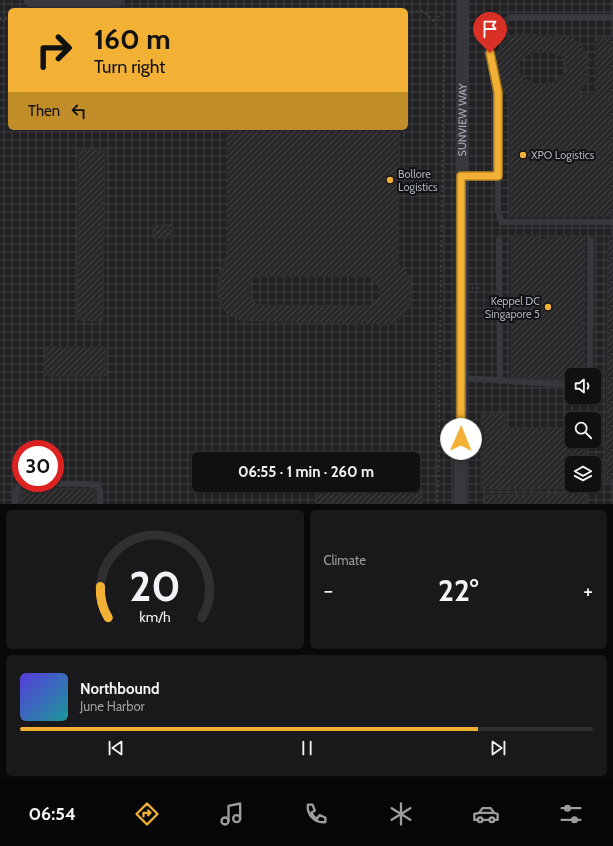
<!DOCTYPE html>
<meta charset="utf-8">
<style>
:root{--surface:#101012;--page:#19191b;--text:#f1f3f6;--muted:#9c9d9f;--line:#303032;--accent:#f2b134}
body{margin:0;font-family:Cabin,sans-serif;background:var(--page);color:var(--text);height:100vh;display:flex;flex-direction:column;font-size:15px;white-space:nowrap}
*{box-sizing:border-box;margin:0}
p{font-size:13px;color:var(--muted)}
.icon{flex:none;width:22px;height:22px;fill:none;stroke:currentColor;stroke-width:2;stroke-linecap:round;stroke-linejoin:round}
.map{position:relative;height:504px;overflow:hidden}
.panel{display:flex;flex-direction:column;gap:6px;padding:6px;background:#09090a;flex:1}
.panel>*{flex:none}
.guide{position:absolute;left:8px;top:8px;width:400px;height:122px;border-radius:6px;box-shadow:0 1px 3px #0004,0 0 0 1px var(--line);background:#f2b134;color:#111;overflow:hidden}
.controls{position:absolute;left:565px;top:368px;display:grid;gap:8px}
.controls a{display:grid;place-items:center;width:36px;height:36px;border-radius:6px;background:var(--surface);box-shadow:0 1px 3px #0004,0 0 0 1px var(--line);font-size:20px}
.speed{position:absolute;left:12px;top:440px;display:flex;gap:8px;font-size:20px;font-weight:700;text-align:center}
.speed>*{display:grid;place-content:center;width:52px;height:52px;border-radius:50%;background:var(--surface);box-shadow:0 1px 3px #0004,0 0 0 1px var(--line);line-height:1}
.speed .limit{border:6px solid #d22;background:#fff;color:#111}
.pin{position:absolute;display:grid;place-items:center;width:34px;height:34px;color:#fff;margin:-41px -17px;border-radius:50% 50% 50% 0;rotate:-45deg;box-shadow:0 0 4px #0007}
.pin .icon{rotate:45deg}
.me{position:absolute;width:44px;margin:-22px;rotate:1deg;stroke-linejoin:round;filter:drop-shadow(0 0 3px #0008)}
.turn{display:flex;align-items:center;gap:14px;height:84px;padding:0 20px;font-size:18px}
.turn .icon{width:52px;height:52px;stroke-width:2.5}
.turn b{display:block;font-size:28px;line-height:34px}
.then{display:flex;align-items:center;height:38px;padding:0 20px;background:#0003;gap:8px;font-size:15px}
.big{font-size:30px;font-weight:700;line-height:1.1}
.panel .tile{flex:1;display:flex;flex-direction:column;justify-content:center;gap:6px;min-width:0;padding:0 14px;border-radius:6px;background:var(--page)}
.panel .dial{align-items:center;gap:0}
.dial svg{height:104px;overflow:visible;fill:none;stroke:var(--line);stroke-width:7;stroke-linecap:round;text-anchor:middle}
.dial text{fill:var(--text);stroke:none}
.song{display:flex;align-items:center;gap:12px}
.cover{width:48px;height:48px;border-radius:6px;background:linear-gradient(135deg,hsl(250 70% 55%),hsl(180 70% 35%))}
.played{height:4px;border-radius:2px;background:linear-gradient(90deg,var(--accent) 80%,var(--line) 80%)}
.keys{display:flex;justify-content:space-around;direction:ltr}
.heat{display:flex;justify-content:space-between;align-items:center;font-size:22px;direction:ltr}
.panel .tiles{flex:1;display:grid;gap:6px;grid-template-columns:1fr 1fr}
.tile:last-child{grid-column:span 2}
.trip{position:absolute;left:192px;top:452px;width:228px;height:40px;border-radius:6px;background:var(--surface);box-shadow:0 1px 3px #0004,0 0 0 1px var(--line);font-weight:700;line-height:40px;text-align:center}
.menu{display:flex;height:64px;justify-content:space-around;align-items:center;background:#060607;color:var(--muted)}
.menu .icon{width:28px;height:28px}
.menu .active{color:var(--accent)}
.menu b{font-size:18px;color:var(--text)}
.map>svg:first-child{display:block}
.industrial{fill:url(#industrial-grid);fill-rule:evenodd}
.building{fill:url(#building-hatch);stroke:#303034;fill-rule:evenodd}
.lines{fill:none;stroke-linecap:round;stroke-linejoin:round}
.path{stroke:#3d3f44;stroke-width:2;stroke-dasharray:2 3;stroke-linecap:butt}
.service{stroke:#37383d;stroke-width:6}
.minor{stroke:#37383d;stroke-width:13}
.route-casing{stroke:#9d7322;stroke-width:10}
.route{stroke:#f2b134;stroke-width:7}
.poi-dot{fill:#f2b134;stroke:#111113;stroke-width:1.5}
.labels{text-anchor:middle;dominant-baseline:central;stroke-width:4;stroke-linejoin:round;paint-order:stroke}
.street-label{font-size:11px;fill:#a8adb8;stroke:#111113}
.poi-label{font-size:11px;fill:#a8adb8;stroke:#111113;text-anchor:start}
</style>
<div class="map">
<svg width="613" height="504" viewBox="0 0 613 504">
<defs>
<pattern id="industrial-grid" width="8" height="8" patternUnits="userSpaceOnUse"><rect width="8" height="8" fill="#222225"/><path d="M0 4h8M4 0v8" fill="none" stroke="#3f3f43"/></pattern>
<pattern id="building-hatch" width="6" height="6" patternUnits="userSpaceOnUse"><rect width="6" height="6" fill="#29292c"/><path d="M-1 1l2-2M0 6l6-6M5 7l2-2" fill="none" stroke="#454548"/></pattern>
</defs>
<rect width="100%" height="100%" fill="#161618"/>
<path class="industrial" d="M0,0H613V504H0ZM10,10H406V128H10ZM572,375H594V397H572ZM572,419H594V441H572ZM21,449H55V483H21ZM199,459H413V485H199ZM572,463H594V485H572Z"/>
<g class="building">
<path d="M515,34L565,36L572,37L583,47L587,55L588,66L587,82L577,95H595V38H613V216L510,217V100L501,88L495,75L494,65L497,54L504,41ZM536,51L555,53L562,57L566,63L565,69L562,76L555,82L545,84H534L526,79L520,73L519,62L522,58Z"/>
<path d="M227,128H400L398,263L406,272L410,280L411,288L410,305L401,319L386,325L241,320L228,315L221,306L217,294L219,276L227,253ZM263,276L370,277L377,283L380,291L379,298L371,306L262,305L256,304L250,298L249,292L250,283L254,278Z"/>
<polygon points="79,150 105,150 103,321 77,320"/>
<polygon points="172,224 173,237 153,238 152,226"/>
<polygon points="511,235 539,235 539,239 555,239 555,236 585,236 584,375 572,375 572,378 511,378"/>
<polygon points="608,236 613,236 613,482 606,482"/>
<polygon points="45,347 106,347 106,376 44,376"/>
<polygon points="481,414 506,414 506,428 500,428 500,489 481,489"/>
<polygon points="500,428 572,428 572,441 585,441 585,463 572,463 572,485 585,485 585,489 500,489"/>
<polygon points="317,486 422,487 422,504 316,504"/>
<polygon points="22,488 96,489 96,504 22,504"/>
<polygon points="587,493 587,504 485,504 485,495"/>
</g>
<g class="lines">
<g class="path">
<polyline points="406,12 423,11 444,31 438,504"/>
<polyline points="0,18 10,18"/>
<polyline points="434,21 442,13"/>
<polyline points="472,288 481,288"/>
</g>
<g class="service">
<polyline points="613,17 511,17 504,21 495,29 489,53 498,92 498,209 501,221 503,222 613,222"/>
<polyline points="462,176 498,177"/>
<polyline points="499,240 500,381"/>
<polyline points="589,375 590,370 591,240"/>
<polyline points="462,378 572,385"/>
<polyline points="29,483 85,484 98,485 100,491 100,504"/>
<polyline points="15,504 16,491 20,484 27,483"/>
</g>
<g class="minor">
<polyline points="30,0 118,0"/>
<path id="s1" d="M460,504L463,0"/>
</g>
</g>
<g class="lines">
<defs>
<polyline id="route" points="461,439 461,176 498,176 498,92 490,53"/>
</defs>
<use href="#route" class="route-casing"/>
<use href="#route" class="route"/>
</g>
<g class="poi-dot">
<circle cx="523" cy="155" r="4"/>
<circle cx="390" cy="180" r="4"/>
<circle cx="548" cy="307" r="4"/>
</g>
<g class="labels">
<g class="street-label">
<text stroke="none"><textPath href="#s1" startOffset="384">SUNVIEW WAY</textPath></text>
</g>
<g class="poi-label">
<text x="531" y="155">XPO Logistics</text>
<text x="398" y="174">Bollore<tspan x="398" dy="13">Logistics</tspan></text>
<text x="540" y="301" text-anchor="end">Keppel DC<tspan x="540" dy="13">Singapore 5</tspan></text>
</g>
</g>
</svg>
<div class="controls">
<a><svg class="icon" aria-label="sound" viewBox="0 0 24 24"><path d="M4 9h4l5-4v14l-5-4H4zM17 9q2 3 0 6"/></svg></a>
<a><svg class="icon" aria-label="search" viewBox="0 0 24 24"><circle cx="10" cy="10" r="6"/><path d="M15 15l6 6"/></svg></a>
<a><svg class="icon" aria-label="layers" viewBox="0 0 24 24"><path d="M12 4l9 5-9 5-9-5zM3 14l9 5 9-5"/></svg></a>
</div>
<div class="speed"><div class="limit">30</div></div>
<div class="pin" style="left:490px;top:53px;background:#d93025"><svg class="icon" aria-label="arrive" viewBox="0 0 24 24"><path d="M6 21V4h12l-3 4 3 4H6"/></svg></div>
<svg class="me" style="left:461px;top:439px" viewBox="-20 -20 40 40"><circle r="19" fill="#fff"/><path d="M0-13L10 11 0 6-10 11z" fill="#f2b134"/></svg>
<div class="trip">06:55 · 1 min · 260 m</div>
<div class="guide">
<div class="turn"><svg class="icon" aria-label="right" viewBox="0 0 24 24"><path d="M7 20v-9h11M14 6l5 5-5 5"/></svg><div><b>160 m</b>Turn right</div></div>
<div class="then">Then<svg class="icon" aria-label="left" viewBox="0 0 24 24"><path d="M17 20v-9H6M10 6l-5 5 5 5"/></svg></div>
</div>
</div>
<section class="panel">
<div class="tiles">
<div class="tile dial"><svg viewBox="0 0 100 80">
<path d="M14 69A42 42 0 1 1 86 69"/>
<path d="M14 69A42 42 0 0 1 8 45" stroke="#f2b134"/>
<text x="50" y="56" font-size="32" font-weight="700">20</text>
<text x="50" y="72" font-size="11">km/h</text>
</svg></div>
<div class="tile"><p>Climate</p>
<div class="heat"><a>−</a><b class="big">22°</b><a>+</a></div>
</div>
<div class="tile">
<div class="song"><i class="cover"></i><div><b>Northbound</b><p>June Harbor</p></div></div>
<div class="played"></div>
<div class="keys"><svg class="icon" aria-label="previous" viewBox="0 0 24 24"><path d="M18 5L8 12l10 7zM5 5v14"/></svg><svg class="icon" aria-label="pause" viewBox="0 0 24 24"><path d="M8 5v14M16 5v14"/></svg><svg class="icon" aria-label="next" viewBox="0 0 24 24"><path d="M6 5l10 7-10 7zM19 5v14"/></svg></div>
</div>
</div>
</section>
<nav class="menu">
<b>06:54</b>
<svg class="icon active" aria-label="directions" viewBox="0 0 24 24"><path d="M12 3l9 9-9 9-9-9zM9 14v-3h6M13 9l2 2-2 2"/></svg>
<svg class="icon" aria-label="music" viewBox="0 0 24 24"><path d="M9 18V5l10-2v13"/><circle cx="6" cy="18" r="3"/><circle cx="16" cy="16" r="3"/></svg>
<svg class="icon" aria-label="phone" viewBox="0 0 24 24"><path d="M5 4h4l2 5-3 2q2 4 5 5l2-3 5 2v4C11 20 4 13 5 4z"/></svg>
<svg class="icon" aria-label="climate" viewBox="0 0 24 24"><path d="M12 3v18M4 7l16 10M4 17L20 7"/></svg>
<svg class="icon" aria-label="car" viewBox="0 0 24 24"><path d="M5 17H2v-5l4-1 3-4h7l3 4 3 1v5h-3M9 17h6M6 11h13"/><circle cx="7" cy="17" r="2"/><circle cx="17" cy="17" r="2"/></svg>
<svg class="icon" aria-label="filters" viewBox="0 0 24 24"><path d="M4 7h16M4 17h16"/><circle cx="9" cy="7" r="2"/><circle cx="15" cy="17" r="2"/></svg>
</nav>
